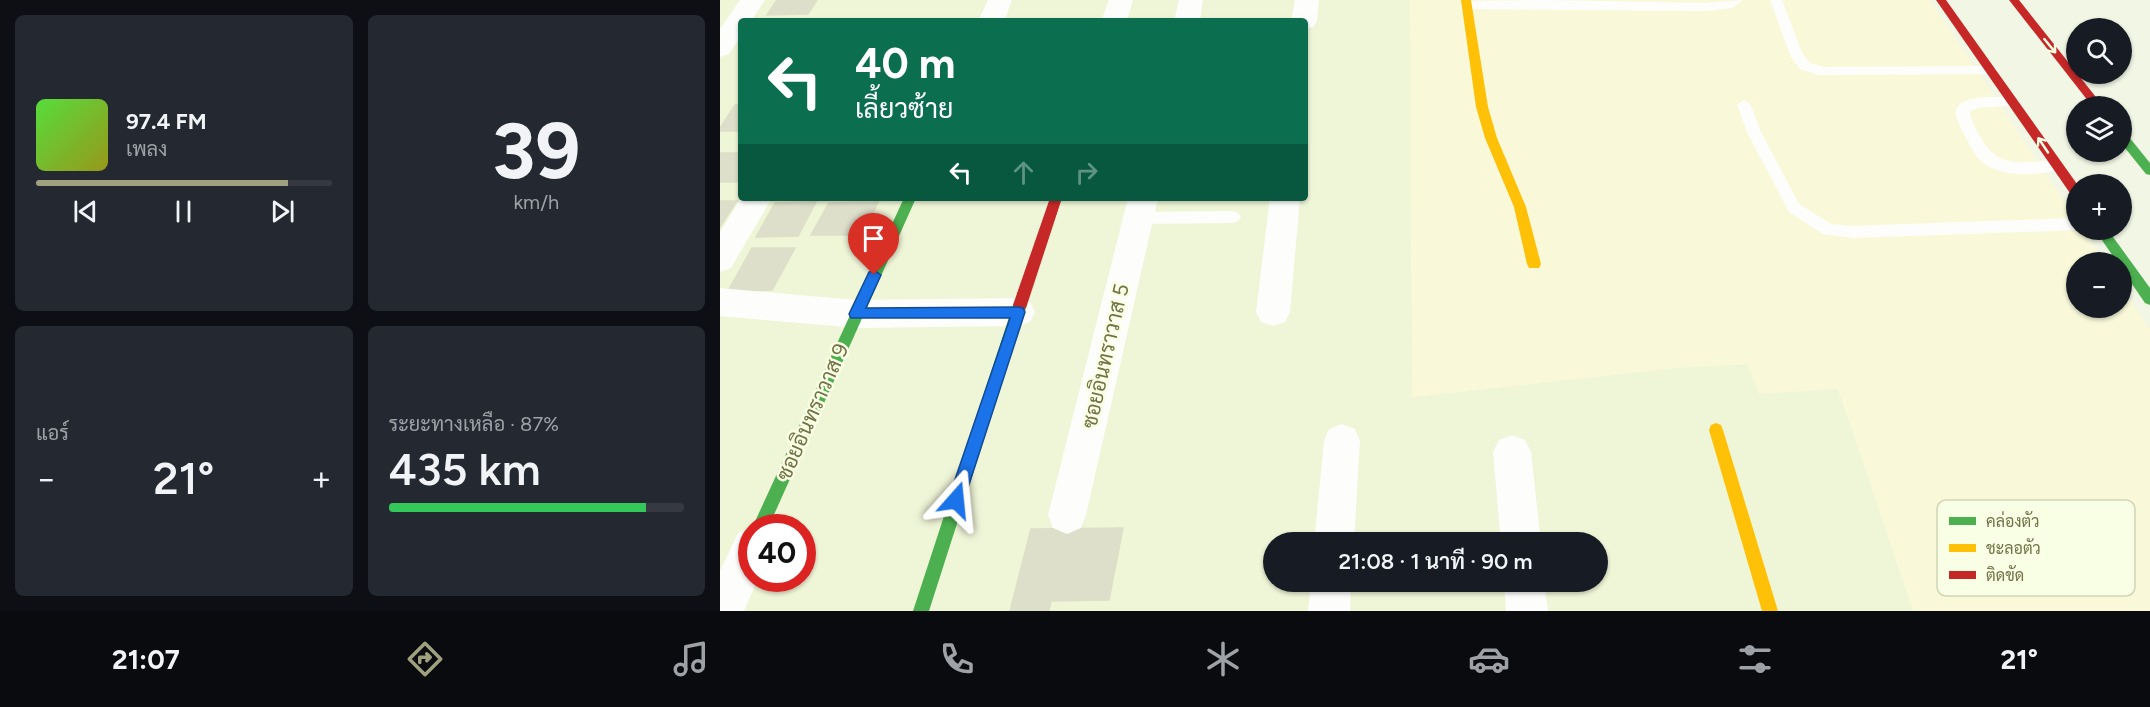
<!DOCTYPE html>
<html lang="th">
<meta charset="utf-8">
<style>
:root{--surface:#171b24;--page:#242831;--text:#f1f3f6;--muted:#9ea1a6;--line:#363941;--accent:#9fa07e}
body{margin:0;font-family:Figtree,Sarabun,sans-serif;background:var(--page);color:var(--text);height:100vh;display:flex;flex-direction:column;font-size:22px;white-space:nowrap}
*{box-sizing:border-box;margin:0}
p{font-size:20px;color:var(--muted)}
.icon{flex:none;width:33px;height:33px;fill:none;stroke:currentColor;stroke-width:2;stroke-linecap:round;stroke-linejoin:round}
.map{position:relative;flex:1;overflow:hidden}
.sheet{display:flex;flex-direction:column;gap:15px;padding:15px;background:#0d0f14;width:720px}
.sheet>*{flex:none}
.banner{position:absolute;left:18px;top:18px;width:570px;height:183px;border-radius:6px;box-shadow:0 2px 4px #0004;background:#0b6e4f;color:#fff;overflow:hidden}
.tools{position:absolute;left:1346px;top:18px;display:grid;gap:12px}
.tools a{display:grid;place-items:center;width:66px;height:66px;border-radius:50%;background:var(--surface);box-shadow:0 2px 4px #0004;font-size:30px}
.speed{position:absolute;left:18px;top:514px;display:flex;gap:12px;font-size:30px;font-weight:700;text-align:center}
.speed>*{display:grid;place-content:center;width:78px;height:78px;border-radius:50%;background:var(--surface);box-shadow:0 2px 4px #0004;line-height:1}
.speed .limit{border:9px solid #d22;background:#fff;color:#111}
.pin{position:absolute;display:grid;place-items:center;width:51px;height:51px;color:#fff;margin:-62px -26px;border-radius:50% 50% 50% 0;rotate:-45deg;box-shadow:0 0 6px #0007}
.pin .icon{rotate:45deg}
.me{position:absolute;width:66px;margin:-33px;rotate:18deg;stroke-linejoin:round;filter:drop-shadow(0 0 4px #0008)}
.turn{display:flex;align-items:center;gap:21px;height:126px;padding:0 18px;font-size:27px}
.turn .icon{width:78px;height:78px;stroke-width:2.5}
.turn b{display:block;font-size:42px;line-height:51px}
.lanes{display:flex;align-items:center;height:57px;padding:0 18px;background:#0003;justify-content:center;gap:30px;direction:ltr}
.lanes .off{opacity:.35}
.big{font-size:45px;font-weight:600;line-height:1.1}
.sheet .tile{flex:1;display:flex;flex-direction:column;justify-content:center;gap:9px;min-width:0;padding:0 21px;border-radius:9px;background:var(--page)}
.sheet .dial{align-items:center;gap:0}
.dial b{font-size:78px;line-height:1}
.song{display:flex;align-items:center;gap:18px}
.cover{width:72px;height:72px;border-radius:9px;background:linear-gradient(135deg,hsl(110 70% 55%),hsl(60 70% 35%))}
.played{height:6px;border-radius:3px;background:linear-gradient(90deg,var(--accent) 85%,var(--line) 85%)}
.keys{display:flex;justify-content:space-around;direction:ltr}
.heat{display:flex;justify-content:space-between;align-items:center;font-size:33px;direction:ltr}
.charge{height:9px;border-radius:4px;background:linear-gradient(90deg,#34c759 87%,var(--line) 0)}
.sheet .tiles{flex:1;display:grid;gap:15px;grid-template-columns:repeat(2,1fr)}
.trip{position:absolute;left:543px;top:532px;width:345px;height:60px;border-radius:30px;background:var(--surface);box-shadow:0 2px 4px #0004;font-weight:600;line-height:60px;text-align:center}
.menu{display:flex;height:96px;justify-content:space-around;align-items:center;background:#090b0e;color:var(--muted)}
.menu .icon{width:42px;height:42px}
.menu .on{color:var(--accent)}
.menu b{font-size:27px;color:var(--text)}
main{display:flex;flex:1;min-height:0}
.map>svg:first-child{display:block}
.residential{fill:#eff5d7;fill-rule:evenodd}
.commercial{fill:#f9f9da}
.building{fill:#dedfca;stroke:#dddfc7;stroke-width:1.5}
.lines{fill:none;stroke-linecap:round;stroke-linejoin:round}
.lane{fill:#fdfefb;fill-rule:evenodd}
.street{fill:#fdfefb;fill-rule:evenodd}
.fast{fill:#4caf50;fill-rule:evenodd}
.slow{fill:#ffc107;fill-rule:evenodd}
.jam{fill:#c62828;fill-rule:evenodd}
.oneway{stroke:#f8ffe4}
.route{fill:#1a73e8;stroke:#114b97;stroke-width:1.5}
.labels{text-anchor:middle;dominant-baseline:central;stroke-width:5;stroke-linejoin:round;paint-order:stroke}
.street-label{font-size:21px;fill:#737246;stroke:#f8ffe4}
.key{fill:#f8ffe4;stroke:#d0d5b5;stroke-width:1.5}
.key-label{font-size:16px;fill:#737246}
</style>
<main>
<section class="sheet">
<div class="tiles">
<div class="tile">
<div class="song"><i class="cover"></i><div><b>97.4 FM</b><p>เพลง</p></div></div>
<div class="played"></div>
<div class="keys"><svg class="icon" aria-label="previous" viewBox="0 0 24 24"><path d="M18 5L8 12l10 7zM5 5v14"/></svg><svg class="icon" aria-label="pause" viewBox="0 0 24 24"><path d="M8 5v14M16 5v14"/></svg><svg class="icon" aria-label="next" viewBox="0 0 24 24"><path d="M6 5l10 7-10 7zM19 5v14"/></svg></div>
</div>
<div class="tile dial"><b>39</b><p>km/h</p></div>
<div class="tile"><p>แอร์</p>
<div class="heat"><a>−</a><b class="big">21°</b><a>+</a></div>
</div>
<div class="tile"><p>ระยะทางเหลือ · 87%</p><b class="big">435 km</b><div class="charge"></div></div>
</div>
</section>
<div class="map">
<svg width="1430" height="611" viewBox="0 0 1430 611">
<rect width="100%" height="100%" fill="#f2f6e5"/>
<path class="residential" d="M0,0H690L693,397L956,368L1027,364L1039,393L1118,389L1193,611H0ZM21,21H585V198H21ZM32,528H82V579H32ZM554,543H878V582H554Z"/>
<polygon class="commercial" points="690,0 1210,0 1356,219 1356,230 1363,230 1385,262 1356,262 1356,308 1401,308 1401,286 1430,329 1430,611 1193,611 1118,389 1039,394 1027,364 956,368 692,397"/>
<g class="building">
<polygon points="57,0 97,0 88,14 47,15"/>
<polygon points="15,105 21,105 21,131 0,131 0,128"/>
<rect x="0" y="153" width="21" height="29"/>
<polygon points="0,201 17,201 0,227"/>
<polygon points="96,202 78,236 36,237 55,203"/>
<polygon points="158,202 143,235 91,235 109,203"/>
<polygon points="32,248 75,248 52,290 8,291"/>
<polygon points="403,528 389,600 331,601 329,611 290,611 311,529"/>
</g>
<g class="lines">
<g class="lane">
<polygon points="826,0 985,3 1023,0 1012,8 985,11 746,9 740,5 746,1"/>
<polygon points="1050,0 1062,0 1082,53 1090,63 1104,67 1271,66 1278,70 1271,74 1098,75 1080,69 1071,57"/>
<path d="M1293,97L1300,102L1298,105L1258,108L1250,111C1251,121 1256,129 1261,138C1279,170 1304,162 1336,160L1341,161L1343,165L1341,169C1318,176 1278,178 1260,160C1252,151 1246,138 1241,128C1238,122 1233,111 1238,106C1250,94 1277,98 1293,97Z"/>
<polygon points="1024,100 1031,105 1041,132 1079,204 1111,224 1132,226 1356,218 1358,230 1132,238 1103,234 1069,212 1027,132 1017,105"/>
<polygon points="513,211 518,213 521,217 518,221 513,223 418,224 413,222 410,218 413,214 418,212"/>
</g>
<g class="street">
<polygon points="20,0 45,0 31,21 21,21 21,36 9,54 0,57 0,29"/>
<polygon points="268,0 292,0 284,21 258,21"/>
<polygon points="389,0 413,0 407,21 381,21"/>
<polygon points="459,0 483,0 480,21 454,21"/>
<polygon points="575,0 599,0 597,21 593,27 585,29 585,21 571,21"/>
<polygon points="21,198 52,198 11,268 0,272 0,232"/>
<polygon points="408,198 438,198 366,515 361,528 347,534 333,528 328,515"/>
<polygon points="550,198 580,198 570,312 565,322 553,326 541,322 536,312"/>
<polygon points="0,288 136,300 298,298 310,302 315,312 310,322 298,326 136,328 0,316"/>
<polygon points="622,424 635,429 640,441 634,543 594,543 604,441 609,429"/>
<polygon points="792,435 805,440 811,452 821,543 781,543 773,452 779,440"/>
<polygon points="32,527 34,528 32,528 32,579 38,579 24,611 0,611 0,571 18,533"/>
<polygon points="591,582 631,582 630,611 588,611"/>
<polygon points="784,582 824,582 828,611 786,611"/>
</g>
<g class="fast">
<polygon points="1401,131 1405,132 1430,163 1430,175 1426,174 1401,143"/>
<polygon points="184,198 196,198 48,528 32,528"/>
<polygon points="1375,230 1388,230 1430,288 1430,305 1425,303 1401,268 1401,262 1397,262"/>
<polygon points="300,299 305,301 307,305 209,611 193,611 293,305 295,301"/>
</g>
<g class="slow">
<polygon points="741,0 751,0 768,107 777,138 806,207 821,264 819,268 809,268 807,264 794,207 765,138 756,107"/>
<polygon points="996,423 1001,425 1003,430 1058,611 1042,611 989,430 991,425"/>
</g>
<g class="jam">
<polygon points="1216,0 1226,0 1357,184 1356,198 1352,196"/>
<polygon points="1289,0 1299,0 1383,106 1372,106"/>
<polygon points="330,198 342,198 307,305 305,309 295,309 293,305"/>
</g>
</g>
<defs><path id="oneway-shaft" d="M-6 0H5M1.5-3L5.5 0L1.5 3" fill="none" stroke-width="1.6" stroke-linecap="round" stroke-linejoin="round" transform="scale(1.5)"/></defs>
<g class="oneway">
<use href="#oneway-shaft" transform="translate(1330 46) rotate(51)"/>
<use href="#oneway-shaft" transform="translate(1323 145) rotate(-124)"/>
</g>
<polygon class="route" points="154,270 161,275 146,308 298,307 303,308 305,312 244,500 242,505 236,507 230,505 228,500 290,318 131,318 129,314 149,272"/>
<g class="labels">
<g class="street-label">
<text transform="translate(385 356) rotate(-77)">ซอยอินทราวาส 5</text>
<text transform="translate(92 412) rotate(-66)">ซอยอินทราวาส 9</text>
</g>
</g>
<rect x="1217" y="500" width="198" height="96" rx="9" class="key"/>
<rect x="1229" y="517" width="27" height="8" fill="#4caf50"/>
<rect x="1229" y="544" width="27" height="8" fill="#ffc107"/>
<rect x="1229" y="571" width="27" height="8" fill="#c62828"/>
<g class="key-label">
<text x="1266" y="527">คล่องตัว</text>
<text x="1266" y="554">ชะลอตัว</text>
<text x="1266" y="581">ติดขัด</text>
</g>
</svg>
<div class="tools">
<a><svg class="icon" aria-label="search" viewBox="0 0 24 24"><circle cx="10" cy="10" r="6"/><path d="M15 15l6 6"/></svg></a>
<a><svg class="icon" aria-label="layers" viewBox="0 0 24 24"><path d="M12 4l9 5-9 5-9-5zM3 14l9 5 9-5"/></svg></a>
<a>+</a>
<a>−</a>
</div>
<div class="speed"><div class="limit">40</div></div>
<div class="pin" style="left:154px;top:275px;background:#d93025"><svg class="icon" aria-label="arrive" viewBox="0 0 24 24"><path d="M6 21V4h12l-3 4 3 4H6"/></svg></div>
<svg class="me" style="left:236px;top:500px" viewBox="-20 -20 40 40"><path d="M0-17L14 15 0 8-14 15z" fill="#1a73e8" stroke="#fff" stroke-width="4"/></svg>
<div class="trip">21:08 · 1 นาที · 90 m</div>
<div class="banner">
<div class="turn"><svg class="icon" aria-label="left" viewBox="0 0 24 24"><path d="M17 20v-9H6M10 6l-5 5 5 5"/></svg><div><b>40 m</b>เลี้ยวซ้าย</div></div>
<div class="lanes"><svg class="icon" aria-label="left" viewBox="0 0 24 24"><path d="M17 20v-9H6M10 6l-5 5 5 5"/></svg><svg class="icon off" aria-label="ahead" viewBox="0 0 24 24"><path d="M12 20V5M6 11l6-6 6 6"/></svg><svg class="icon off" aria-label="right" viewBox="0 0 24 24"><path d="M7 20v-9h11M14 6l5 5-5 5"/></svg></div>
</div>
</div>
</main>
<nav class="menu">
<b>21:07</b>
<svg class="icon on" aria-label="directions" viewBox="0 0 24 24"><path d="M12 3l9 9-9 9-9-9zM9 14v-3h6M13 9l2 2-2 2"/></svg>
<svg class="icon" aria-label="music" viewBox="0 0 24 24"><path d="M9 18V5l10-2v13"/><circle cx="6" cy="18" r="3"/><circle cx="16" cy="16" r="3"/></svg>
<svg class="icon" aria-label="phone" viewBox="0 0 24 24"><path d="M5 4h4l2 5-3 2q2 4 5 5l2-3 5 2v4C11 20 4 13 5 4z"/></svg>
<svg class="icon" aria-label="climate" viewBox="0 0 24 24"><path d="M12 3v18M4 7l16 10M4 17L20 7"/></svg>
<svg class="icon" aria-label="car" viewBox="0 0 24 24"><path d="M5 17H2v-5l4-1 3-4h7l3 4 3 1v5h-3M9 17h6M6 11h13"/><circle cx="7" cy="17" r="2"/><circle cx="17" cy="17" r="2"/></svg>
<svg class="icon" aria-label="filters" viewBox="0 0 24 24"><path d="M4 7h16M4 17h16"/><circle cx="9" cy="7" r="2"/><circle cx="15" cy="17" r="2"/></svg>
<b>21°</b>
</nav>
